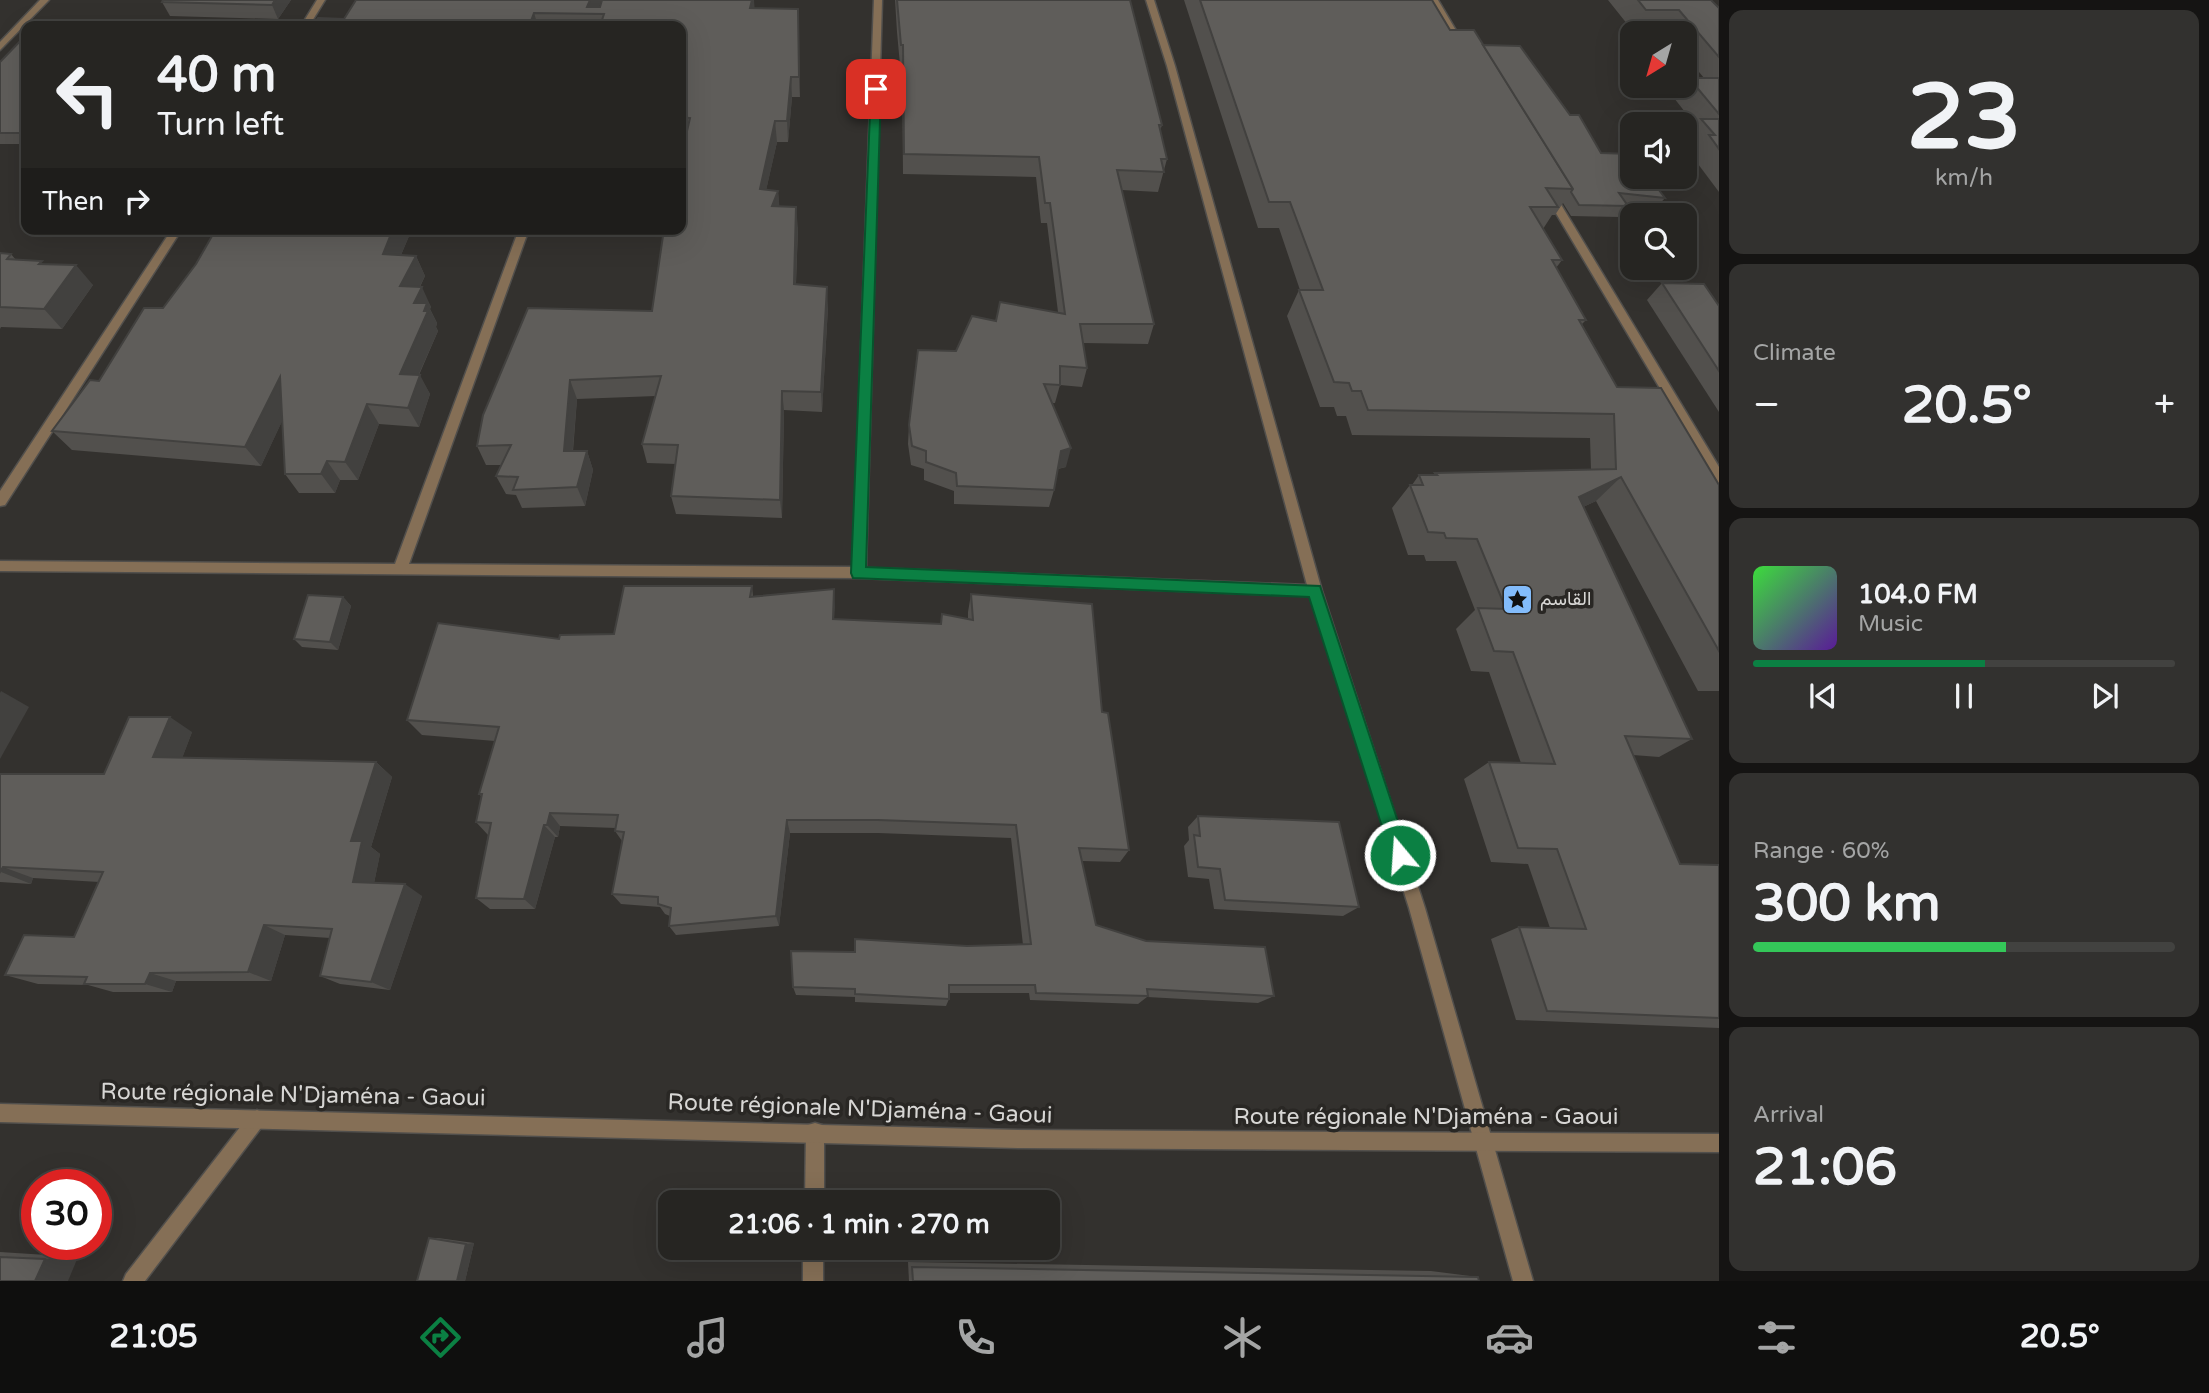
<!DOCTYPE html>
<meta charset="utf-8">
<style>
:root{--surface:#262522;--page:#32312f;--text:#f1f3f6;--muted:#a4a5a5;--line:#424240;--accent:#0b8043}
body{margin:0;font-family:"Varela Round",Vazirmatn,sans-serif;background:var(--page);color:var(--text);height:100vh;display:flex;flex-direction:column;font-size:26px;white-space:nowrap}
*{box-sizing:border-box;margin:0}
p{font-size:23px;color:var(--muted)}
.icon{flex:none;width:38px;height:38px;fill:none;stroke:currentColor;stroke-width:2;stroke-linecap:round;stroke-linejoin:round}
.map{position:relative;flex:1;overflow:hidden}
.sheet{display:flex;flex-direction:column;gap:10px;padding:10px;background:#151413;width:490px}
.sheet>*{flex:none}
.hud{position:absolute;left:21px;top:21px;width:665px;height:214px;border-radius:14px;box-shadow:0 7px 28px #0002,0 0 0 2px var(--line);background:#262522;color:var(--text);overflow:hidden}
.needle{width:46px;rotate:217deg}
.fabs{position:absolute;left:1620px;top:21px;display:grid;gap:14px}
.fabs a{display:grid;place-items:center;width:77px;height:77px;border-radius:14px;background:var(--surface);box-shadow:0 7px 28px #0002,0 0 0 2px var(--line);font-size:35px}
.speed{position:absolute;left:21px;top:1169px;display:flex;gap:14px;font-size:35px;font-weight:700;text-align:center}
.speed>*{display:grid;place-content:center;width:91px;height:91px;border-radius:50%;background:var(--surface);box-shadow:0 7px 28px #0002,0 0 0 2px var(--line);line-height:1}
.speed .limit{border:10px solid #d22;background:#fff;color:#111}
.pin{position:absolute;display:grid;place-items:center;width:60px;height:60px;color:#fff;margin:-30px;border-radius:14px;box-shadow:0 4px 10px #0006}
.me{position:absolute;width:77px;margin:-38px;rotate:342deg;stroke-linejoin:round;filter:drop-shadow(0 0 5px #0008)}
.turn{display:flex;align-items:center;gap:24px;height:147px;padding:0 21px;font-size:32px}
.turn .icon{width:91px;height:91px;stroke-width:2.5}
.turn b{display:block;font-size:49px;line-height:60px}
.then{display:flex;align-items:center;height:66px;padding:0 21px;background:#0003;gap:14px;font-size:26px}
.big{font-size:52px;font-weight:700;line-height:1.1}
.sheet .widget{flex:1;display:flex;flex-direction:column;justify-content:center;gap:10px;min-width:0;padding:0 24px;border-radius:14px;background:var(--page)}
.sheet .dial{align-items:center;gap:0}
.dial b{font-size:91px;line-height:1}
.song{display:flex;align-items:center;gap:21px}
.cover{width:84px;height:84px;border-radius:10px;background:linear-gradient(135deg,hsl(120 70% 55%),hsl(270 70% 35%))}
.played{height:7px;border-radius:4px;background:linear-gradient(90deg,var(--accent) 55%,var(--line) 55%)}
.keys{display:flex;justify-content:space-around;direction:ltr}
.heat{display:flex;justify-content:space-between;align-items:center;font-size:38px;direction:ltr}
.charge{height:10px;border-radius:5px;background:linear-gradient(90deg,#34c759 60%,var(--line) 0)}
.trip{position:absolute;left:658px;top:1190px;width:402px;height:70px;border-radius:14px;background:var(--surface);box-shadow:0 7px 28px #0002,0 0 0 2px var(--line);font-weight:700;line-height:70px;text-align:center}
.tab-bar{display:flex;height:112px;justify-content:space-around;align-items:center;background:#0f0f0e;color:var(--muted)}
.tab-bar .icon{width:49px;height:49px}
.tab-bar .current{color:var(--accent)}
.tab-bar b{font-size:32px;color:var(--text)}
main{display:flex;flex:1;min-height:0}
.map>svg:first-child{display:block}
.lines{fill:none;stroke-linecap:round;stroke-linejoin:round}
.minor-casing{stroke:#514f4c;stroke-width:3}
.tertiary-casing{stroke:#514f4c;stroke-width:3}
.minor{fill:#856f56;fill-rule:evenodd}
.tertiary{fill:#856f56;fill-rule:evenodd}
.wall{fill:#52504d}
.shaded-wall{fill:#42413f}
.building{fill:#5f5d5a;stroke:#42413f;stroke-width:2}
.route{fill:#0b8043;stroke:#07532c;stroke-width:2}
.labels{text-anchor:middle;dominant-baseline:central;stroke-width:7;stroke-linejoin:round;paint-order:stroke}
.poi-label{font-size:19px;fill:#d7d6d4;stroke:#292724;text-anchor:start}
.near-street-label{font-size:23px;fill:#d7d6d4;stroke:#292724}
</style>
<main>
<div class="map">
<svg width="1719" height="1281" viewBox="0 0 1719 1281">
<rect width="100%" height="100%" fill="#33312e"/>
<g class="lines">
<defs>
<g id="minor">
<polygon points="40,0 49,0 0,50 0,42"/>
<polygon points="317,0 325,0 309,26 301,26"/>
<polygon points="874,0 882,0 866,568 1307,585 1167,66 1146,0 1154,0 1175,66 1322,591 1425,908 1533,1281 1513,1281 1409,908 1310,596 859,578 0,571 0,561 395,564 519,229 529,229 409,564 853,567"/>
<polygon points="1430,0 1438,0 1464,44 1463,46 1457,46"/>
<polygon points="1549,190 1554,193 1719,467 1719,483 1715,481 1544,193"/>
<polygon points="172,229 182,229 5,505 0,506 0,491"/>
<polygon points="257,1110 263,1113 266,1119 263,1125 145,1281 123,1281 126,1274 251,1113"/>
<polygon points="815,1123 822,1125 824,1132 824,1202 805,1202 806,1132 808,1125"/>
<rect x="803" y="1248" width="20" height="33"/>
</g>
<polygon id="tertiary" points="0,1104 1018,1130 1719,1134 1719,1152 1018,1148 0,1122"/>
</defs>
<use href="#minor" class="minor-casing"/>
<use href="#tertiary" class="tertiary-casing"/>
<use href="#minor" class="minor"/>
<use href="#tertiary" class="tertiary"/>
</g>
<g class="wall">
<polygon points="291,0 278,19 170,16 162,2"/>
<polygon points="356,0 601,0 599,7 600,7 602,0 754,0 754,8 798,9 800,97 792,97 788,142 777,142 766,190 778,191 779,206 798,228 796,284 828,307 822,412 784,410 782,518 676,514 671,496 676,464 647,463 642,444 656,396 577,399 573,451 587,451 593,470 585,506 522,508 516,495 506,494 496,476 502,465 486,465 477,446 652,311 685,138 682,138 681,131 681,26 312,26 344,19"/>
<polygon points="895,0 1130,0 1162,125 1160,131 1167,159 1158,192 1122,190 1154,324 1148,344 1083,343 1087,368 1082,387 1060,385 1055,403 1052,403 1066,467 1058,469 1054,490 1049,507 954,504 954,491 924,480 924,469 911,465 908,444 909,425 956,351 996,321 1058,312 1047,223 1041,223 1036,177 903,174 902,65 900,65 897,32"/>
<polygon points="1184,0 1432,0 1450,30 1483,45 1570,115 1601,153 1665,198 1656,208 1627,206 1619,217 1571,216 1563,203 1555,215 1552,215 1543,229 1562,260 1556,268 1586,320 1582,324 1617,387 1719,485 1719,691 1698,691 1596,501 1583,507 1692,739 1659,757 1633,755 1680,864 1719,865 1719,1028 1516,1020 1491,939 1519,927 1550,928 1528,864 1491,862 1464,779 1489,762 1521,763 1489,672 1471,671 1456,629 1475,610 1456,561 1426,561 1424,555 1408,555 1392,508 1410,485 1412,485 1419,475 1433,475 1435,473 1591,470 1590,438 1352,435 1346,416 1337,416 1334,407 1320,407 1287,316 1299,290 1300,290 1279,228 1258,228"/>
<polygon points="1608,0 1711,0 1719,8 1719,192 1692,156 1695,152 1685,139 1696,126 1674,98 1683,86 1685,86 1685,83 1689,78 1704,78 1685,55 1685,33 1667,33 1665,30 1632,30"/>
<polygon points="26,35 26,144 0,144 0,62"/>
<polygon points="216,229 412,229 401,255 416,256 425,276 420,287 431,307 430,309 437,323 436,327 438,331 419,375 430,394 419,427 379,424 358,480 340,480 335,493 299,493 285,474 282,421 261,466 72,450 52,431 99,381 163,308 196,264"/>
<polygon points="0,253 11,254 16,260 45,264 93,285 62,329 1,327 0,329"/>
<polygon points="1662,283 1719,306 1719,412 1647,300"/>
<polygon points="752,586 753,596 834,589 834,619 941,624 968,619 968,612 971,594 1102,712 1129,850 1120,862 1082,861 1096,925 1274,996 1258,1003 1147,997 1138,1004 1030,1000 1029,993 949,993 949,999 946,1006 855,1002 855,997 796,995 793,987 855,952 967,946 1023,945 1011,838 878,833 790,833 779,926 676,935 669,926 670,916 665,914 660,907 621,904 612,894 622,841 615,831 616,828 560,826 558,837 555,837 535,909 490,909 476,898 488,835 476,822 482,797 479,794 495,741 422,735 407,720 559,639 614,634"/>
<polygon points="343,597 351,606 338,650 302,647 294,639"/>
<polygon points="192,732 182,758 376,762 392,777 371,847 380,854 374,883 422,896 390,990 340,984 320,976 330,938 285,935 271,981 176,981 172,992 113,992 88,985 38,984 5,975 74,937 99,882 33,878 31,884 0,882 0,774 104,774"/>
<polygon points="1198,816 1359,907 1343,916 1214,909 1209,879 1188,877 1184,846 1189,840 1188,827"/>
<polygon points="429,1238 438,1238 474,1243 465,1281 417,1281"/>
<polygon points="0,1252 78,1257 0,1281"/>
<polygon points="908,1262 1431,1271 1478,1277 1479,1281 909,1281"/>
</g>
<g class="shaded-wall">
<polygon points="275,0 291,0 278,19 272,5"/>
<polygon points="590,0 601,0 597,13 587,7"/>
<polygon points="752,0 754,0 755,14 750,8"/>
<polygon points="798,9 799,29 800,97 799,77"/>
<polygon points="534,13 538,26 529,26"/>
<polygon points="791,77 792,97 788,142 787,121"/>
<polygon points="775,121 777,142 762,209 760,189"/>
<polygon points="778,191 780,212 772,206"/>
<polygon points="796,207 798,228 795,304 794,284"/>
<polygon points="393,229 412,229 393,274 383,254"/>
<polygon points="416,256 425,276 410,306 400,286"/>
<polygon points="76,265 93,285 62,329 44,309"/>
<polygon points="422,287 431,307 430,309 437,323 436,327 438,331 410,394 400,374 414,303"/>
<polygon points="827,287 828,307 822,412 821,392"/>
<polygon points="420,375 430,394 419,427 408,408"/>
<polygon points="280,377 294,396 261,466 245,447"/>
<polygon points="570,380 577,399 571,470 564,451"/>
<polygon points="782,391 784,410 782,518 780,500"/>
<polygon points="367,404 379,424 358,480 345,462"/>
<polygon points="1071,448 1066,467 1056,469 1061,451"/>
<polygon points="587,451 593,470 585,506 577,487"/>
<polygon points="327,461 340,480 335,493 321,474"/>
<polygon points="1621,477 1596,501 1555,520 1579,497"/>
<polygon points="834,589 835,607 833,636 833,619"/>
<polygon points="343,597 351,606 338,650 330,642"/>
<polygon points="1,691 29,707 0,759 0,693"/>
<polygon points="170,717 192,732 177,772 153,757"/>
<polygon points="376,762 392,777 371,847 380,854 372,893 353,882 351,841"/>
<polygon points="550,813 560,826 558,837 547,825"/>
<polygon points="787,820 790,833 779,926 776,916"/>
<polygon points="544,825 555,837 535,909 524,899"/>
<polygon points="3,867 33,878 31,884 1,872"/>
<polygon points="405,884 422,896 390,990 371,982"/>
<polygon points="264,925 285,935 271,981 248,972"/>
<polygon points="150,973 176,981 172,992 145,984"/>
<polygon points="474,1243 465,1281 457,1281 466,1244"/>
<polygon points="78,1257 68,1281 35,1281 45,1259"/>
</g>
<g class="building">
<polygon points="163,0 275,0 272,5 162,2"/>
<polygon points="356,0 590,0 587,7 600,7 602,0 752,0 750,8 798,9 799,77 791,77 787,121 775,121 760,189 778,191 772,206 796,207 794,284 827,287 821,392 782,391 780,500 671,496 678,445 642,444 661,376 570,380 564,451 587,451 577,487 513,490 518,477 496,476 511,445 477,446 483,415 528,308 652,311 664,229 681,229 681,157 690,118 681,117 681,107 684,94 681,94 681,26 600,26 604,14 534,13 529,26 312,26 318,18 344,19"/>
<polygon points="897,0 1130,0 1162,125 1159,125 1167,159 1161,159 1164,172 1117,170 1154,324 1080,324 1087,368 1060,366 1060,385 1044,384 1071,448 1061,451 1054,490 957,486 956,473 926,462 926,451 912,446 909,425 918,350 956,351 972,316 996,321 1000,302 1065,314 1050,203 1045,203 1039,157 904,154 903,45 901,45"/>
<polygon points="1200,0 1432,0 1450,30 1474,30 1573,189 1546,188 1558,207 1530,207 1562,260 1552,260 1586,320 1579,320 1617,387 1661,388 1719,485 1719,651 1621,477 1579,497 1692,739 1625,736 1680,864 1719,865 1719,1018 1547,1011 1519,927 1586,929 1557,849 1518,848 1489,762 1555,764 1513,652 1494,651 1478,608 1506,609 1477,539 1446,538 1444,533 1428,532 1410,485 1423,485 1419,475 1437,475 1435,473 1616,469 1614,414 1368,410 1361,391 1352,391 1349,383 1334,382 1299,290 1323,290 1290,202 1269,202"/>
<polygon points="1638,0 1711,0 1719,8 1719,57 1679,10 1646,10"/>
<polygon points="26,35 26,133 0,133 0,62"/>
<polygon points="1483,45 1520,46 1570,115 1579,115 1601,153 1633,154 1633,177 1649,177 1665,198 1619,193 1628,206 1579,205 1571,192 1573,189"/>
<polygon points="1689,78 1719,78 1719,114"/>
<polygon points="1701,119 1719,119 1719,149 1709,135 1715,135"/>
<polygon points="216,229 393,229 383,254 416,256 400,286 422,287 414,303 427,303 424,311 428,311 400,374 420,375 408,408 367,404 345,462 327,461 321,474 285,474 280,377 245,447 52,431 90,380 99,381 144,308 163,308 196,264"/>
<polygon points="0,253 11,254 7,259 42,261 39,264 76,265 44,309 0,307"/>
<polygon points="1662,283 1704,284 1719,306 1719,371"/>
<polygon points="624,586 752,586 750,597 834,589 833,619 941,624 942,614 973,620 971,594 1092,604 1102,712 1108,713 1129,850 1079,848 1096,925 1146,941 1265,947 1274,996 1147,989 1148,996 1036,993 1035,985 949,985 949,999 855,994 855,989 793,987 791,951 855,952 855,939 967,946 1031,944 1016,825 878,820 787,820 776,916 669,926 671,908 658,904 658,897 612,894 624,832 615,831 618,815 550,813 547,825 544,825 524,899 476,898 491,823 476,822 482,794 479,794 499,727 407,720 438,623 559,639 560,635 614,634"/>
<polygon points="308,595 343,597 330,642 294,639"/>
<polygon points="129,717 170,717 153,757 376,762 351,841 362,841 353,882 405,884 371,982 320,976 332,929 264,925 248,972 150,973 145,984 84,984 87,977 5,975 24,935 74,937 103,872 3,867 0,872 0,774 104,774"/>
<polygon points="1198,816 1339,822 1359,907 1225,900 1220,869 1198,867 1194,835 1200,836"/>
<polygon points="429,1238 466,1244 457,1281 417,1281"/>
<polygon points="0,1257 45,1259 35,1281 0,1281"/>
<polygon points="912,1267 1478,1277 1479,1281 913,1281"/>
</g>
<polygon class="route" points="876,86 881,89 866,567 1320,586 1409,855 1406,861 1400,864 1393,861 1391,855 1309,597 853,578 851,573 871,89"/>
<defs>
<symbol id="sight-square" viewBox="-11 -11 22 22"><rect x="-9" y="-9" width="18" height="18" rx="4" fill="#83bcfb" stroke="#292724"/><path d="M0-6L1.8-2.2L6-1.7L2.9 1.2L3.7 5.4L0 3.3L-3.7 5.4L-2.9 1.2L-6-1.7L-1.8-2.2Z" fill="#111"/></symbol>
</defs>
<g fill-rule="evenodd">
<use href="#sight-square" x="1500" y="582" width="35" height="35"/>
</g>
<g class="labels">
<g class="poi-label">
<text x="1540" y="599">القاسم</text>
</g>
<g class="near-street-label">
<text transform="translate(293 1095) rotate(1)">Route régionale N'Djaména - Gaoui</text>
<text transform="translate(860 1109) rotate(2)">Route régionale N'Djaména - Gaoui</text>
<text x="1426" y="1117">Route régionale N'Djaména - Gaoui</text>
</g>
</g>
</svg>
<div class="fabs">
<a><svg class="needle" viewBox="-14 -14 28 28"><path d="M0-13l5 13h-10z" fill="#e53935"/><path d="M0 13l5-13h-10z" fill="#a4a5a5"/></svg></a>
<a><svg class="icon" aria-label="sound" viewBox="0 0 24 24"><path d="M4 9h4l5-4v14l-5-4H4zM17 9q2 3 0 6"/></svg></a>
<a><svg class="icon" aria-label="search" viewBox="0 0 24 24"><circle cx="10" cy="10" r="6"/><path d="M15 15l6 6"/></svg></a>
</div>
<div class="speed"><div class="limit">30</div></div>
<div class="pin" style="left:876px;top:89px;background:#d93025"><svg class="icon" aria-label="arrive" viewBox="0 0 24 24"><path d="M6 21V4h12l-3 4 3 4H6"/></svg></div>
<svg class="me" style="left:1400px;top:855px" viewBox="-20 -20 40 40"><circle r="17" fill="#0b8043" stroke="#fff" stroke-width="3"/><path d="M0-11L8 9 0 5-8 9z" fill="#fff"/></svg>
<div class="trip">21:06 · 1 min · 270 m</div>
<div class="hud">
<div class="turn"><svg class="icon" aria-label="left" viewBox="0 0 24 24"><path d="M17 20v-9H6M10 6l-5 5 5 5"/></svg><div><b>40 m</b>Turn left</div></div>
<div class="then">Then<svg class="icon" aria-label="right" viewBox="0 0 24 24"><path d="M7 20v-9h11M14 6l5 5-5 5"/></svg></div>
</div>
</div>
<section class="sheet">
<div class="widget dial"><b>23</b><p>km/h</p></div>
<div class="widget"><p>Climate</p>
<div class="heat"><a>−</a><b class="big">20.5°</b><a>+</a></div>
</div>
<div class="widget">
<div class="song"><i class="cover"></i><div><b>104.0 FM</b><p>Music</p></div></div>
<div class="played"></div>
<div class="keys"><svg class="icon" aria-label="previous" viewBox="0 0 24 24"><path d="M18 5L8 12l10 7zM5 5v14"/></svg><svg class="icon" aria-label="pause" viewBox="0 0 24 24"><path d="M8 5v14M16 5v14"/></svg><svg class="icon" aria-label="next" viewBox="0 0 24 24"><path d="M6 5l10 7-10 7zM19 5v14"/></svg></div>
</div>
<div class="widget"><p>Range · 60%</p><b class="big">300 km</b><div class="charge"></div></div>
<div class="widget"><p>Arrival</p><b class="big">21:06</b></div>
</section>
</main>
<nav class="tab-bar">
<b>21:05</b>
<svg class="icon current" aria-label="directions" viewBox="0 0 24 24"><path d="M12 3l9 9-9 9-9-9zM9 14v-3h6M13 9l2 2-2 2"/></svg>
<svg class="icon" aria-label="music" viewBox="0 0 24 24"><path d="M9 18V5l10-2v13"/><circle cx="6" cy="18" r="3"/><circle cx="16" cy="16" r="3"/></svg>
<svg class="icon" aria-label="phone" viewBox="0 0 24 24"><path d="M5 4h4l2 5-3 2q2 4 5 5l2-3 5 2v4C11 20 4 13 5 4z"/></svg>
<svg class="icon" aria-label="climate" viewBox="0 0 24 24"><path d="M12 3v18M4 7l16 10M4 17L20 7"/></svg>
<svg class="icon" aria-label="car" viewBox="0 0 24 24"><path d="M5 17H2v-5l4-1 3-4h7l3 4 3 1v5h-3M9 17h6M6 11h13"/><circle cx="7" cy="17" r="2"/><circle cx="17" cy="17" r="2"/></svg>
<svg class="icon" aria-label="filters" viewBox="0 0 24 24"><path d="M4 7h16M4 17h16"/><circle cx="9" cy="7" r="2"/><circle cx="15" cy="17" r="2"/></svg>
<b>20.5°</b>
</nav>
